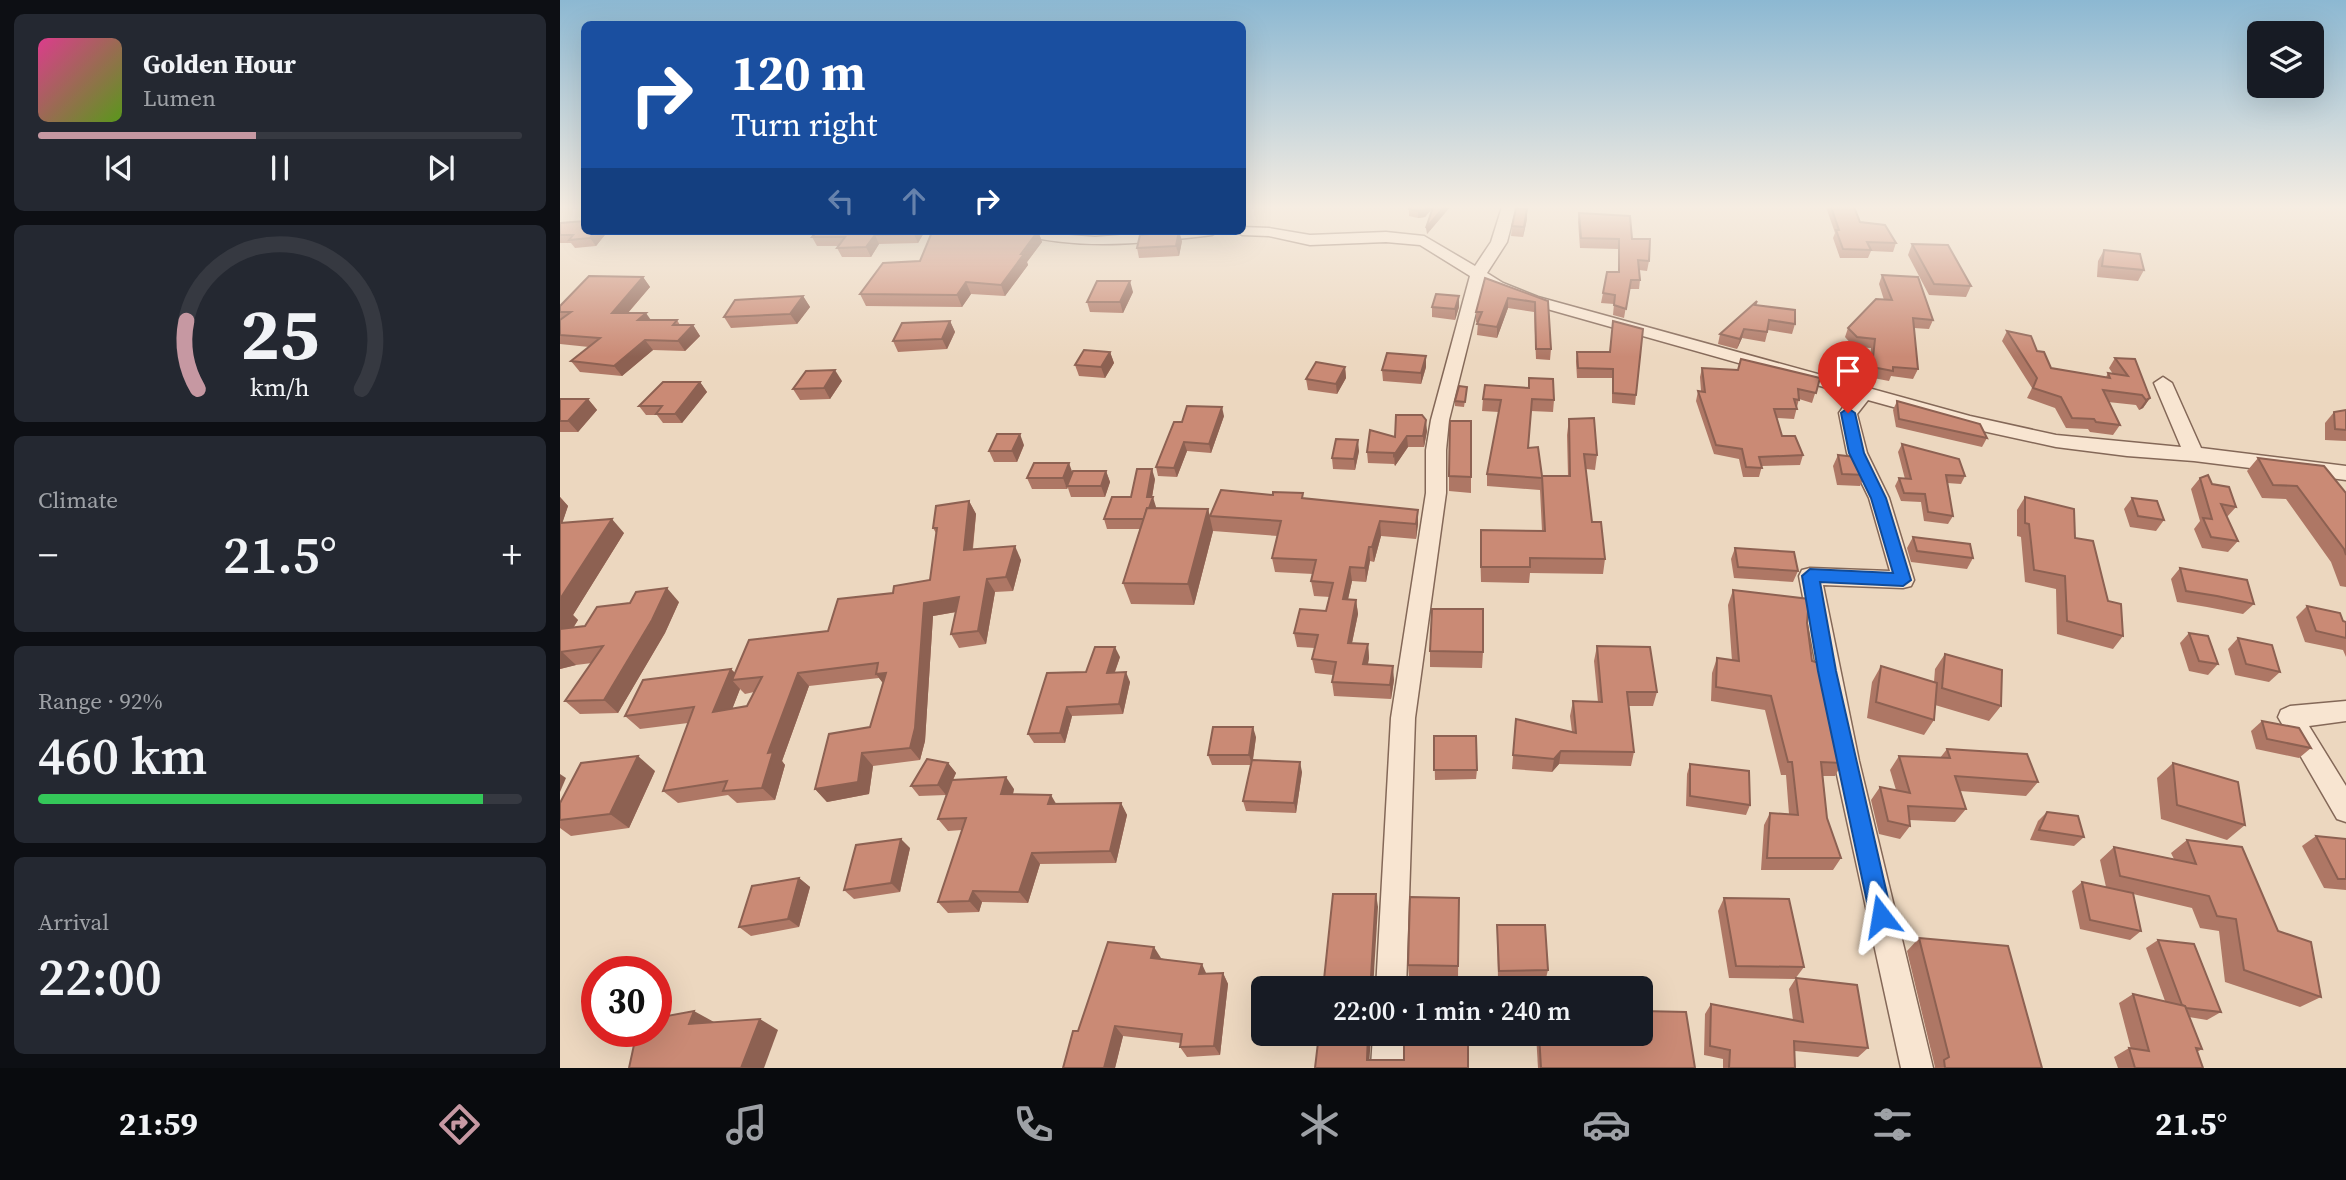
<!DOCTYPE html>
<meta charset="utf-8">
<style>
:root{--surface:#171b24;--page:#242831;--text:#f1f3f6;--muted:#9ea1a6;--line:#363941;--accent:#c698a2}
body{margin:0;font-family:"Source Serif 4",serif;background:var(--page);color:var(--text);height:100vh;display:flex;flex-direction:column;font-size:26px;white-space:nowrap}
*{box-sizing:border-box;margin:0}
p{font-size:23px;color:var(--muted)}
.icon{flex:none;width:38px;height:38px;fill:none;stroke:currentColor;stroke-width:2;stroke-linecap:round;stroke-linejoin:round}
.map{position:relative;flex:1;overflow:hidden}
.side{display:flex;flex-direction:column;gap:14px;padding:14px;background:#0d0f14;width:560px}
.side>*{flex:none}
.banner{position:absolute;left:21px;top:21px;width:665px;height:214px;border-radius:10px;box-shadow:0 7px 28px #0002;background:#1a4fa0;color:#fff;overflow:hidden}
.buttons{position:absolute;left:1687px;top:21px;display:grid;gap:14px}
.buttons a{display:grid;place-items:center;width:77px;height:77px;border-radius:10px;background:var(--surface);box-shadow:0 7px 28px #0002;font-size:35px}
.speed{position:absolute;left:21px;top:956px;display:flex;gap:14px;font-size:35px;font-weight:700;text-align:center}
.speed>*{display:grid;place-content:center;width:91px;height:91px;border-radius:50%;background:var(--surface);box-shadow:0 7px 28px #0002;line-height:1}
.speed .limit{border:10px solid #d22;background:#fff;color:#111}
.pin{position:absolute;display:grid;place-items:center;width:60px;height:60px;color:#fff;margin:-72px -30px;border-radius:50% 50% 50% 0;rotate:-45deg;box-shadow:0 0 7px #0007}
.pin .icon{rotate:45deg}
.me{position:absolute;width:77px;margin:-38px;rotate:346deg;stroke-linejoin:round;filter:drop-shadow(0 0 5px #0008)}
.turn{display:flex;align-items:center;gap:24px;height:147px;padding:0 35px;font-size:32px}
.turn .icon{width:91px;height:91px;stroke-width:2.5}
.turn b{display:block;font-size:49px;line-height:60px}
.lanes{display:flex;align-items:center;height:66px;padding:0 35px;background:#0003;justify-content:center;gap:35px;direction:ltr}
.lanes .off{opacity:.35}
.big{font-size:52px;font-weight:600;line-height:1.1}
.side .tile{flex:1;display:flex;flex-direction:column;justify-content:center;gap:10px;min-width:0;padding:0 24px;border-radius:10px;background:var(--page)}
.side .dial{align-items:center;gap:0}
.dial svg{height:182px;overflow:visible;fill:none;stroke:var(--line);stroke-width:7;stroke-linecap:round;text-anchor:middle}
.dial text{fill:var(--text);stroke:none}
.song{display:flex;align-items:center;gap:21px}
.cover{width:84px;height:84px;border-radius:10px;background:linear-gradient(135deg,hsl(330 70% 55%),hsl(90 70% 35%))}
.played{height:7px;border-radius:4px;background:linear-gradient(90deg,var(--accent) 45%,var(--line) 45%)}
.keys{display:flex;justify-content:space-around;direction:ltr}
.heat{display:flex;justify-content:space-between;align-items:center;font-size:38px;direction:ltr}
.charge{height:10px;border-radius:5px;background:linear-gradient(90deg,#34c759 92%,var(--line) 0)}
.trip{position:absolute;left:691px;top:976px;width:402px;height:70px;border-radius:10px;background:var(--surface);box-shadow:0 7px 28px #0002;font-weight:600;line-height:70px;text-align:center}
.menu{display:flex;height:112px;justify-content:space-around;align-items:center;background:#090b0e;color:var(--muted)}
.menu .icon{width:49px;height:49px}
.menu .active{color:var(--accent)}
.menu b{font-size:32px;color:var(--text)}
main{display:flex;flex:1;min-height:0}
.map>svg:first-child{display:block}
.lines{fill:none;stroke-linecap:round;stroke-linejoin:round}
.minor-casing{stroke:#846858;stroke-width:3}
.minor{fill:#f8e5d1;fill-rule:evenodd}
.wall{fill:#ae7765;fill-rule:evenodd}
.shaded-wall{fill:#8d6152}
.building{fill:#ca8a75;stroke:#8d6152;stroke-width:2}
.route{fill:#1a73e8;stroke:#114b97;stroke-width:2}
</style>
<main>
<section class="side">
<div class="tile">
<div class="song"><i class="cover"></i><div><b>Golden Hour</b><p>Lumen</p></div></div>
<div class="played"></div>
<div class="keys"><svg class="icon" aria-label="previous" viewBox="0 0 24 24"><path d="M18 5L8 12l10 7zM5 5v14"/></svg><svg class="icon" aria-label="pause" viewBox="0 0 24 24"><path d="M8 5v14M16 5v14"/></svg><svg class="icon" aria-label="next" viewBox="0 0 24 24"><path d="M6 5l10 7-10 7zM19 5v14"/></svg></div>
</div>
<div class="tile dial"><svg viewBox="0 0 100 80">
<path d="M14 69A42 42 0 1 1 86 69"/>
<path d="M14 69A42 42 0 0 1 9 39" stroke="#c698a2"/>
<text x="50" y="56" font-size="32" font-weight="700">25</text>
<text x="50" y="72" font-size="11">km/h</text>
</svg></div>
<div class="tile"><p>Climate</p>
<div class="heat"><a>−</a><b class="big">21.5°</b><a>+</a></div>
</div>
<div class="tile"><p>Range · 92%</p><b class="big">460 km</b><div class="charge"></div></div>
<div class="tile"><p>Arrival</p><b class="big">22:00</b></div>
</section>
<div class="map">
<svg width="1786" height="1068" viewBox="0 0 1786 1068">
<rect width="100%" height="100%" fill="#ecd7bf"/>
<g class="lines">
<defs>
<g id="minor">
<polygon points="942,207 956,207 947,242 927,273 943,283 978,297 1410,416 1496,435 1621,447 1594,383 1603,377 1612,383 1641,448 1786,466 1786,480 1634,461 1567,456 1496,447 1409,428 1308,400 1297,414 1307,453 1329,498 1354,580 1351,586 1343,588 1263,585 1299,761 1373,1068 1341,1068 1274,761 1239,576 1242,570 1250,568 1330,571 1309,498 1287,453 1279,413 1292,395 966,303 923,284 889,420 886,450 886,493 855,718 846,989 816,989 831,718 866,493 866,450 871,420 910,276 860,245 826,242 750,245 709,236 682,235 675,231 682,231 682,227 709,228 750,235 826,232 864,236 915,266 931,242"/>
<path d="M456,231L535,237L613,231H659L652,235C585,243 524,251 458,234Z"/>
<polygon points="1786,701 1786,721 1749,726 1786,786 1786,822 1777,819 1718,717 1721,710 1730,706"/>
<polygon points="813,1034 844,1034 843,1068 811,1068"/>
</g>
</defs>
<use href="#minor" class="minor-casing"/>
<use href="#minor" class="minor"/>
</g>
<g class="wall">
<polygon points="846,207 890,207 867,234 872,211 870,211 865,217 858,218 849,216 849,208"/>
<polygon points="1266,207 1294,207 1300,222 1336,243 1333,252 1311,251 1308,258 1280,258 1273,238 1275,233"/>
<polygon points="967,209 967,219 963,237 951,236 952,226"/>
<polygon points="1019,213 1072,239 1089,261 1087,271 1079,270 1080,280 1079,289 1069,289 1064,318 1053,315 1054,304 1041,303 1043,293 1058,272 1058,249 1020,248 1018,222"/>
<polygon points="0,223 48,231 36,246 15,248 11,243 0,243"/>
<polygon points="257,231 365,231 358,243 319,244 311,257 282,257 277,248 279,246 257,246 252,237"/>
<polygon points="478,231 482,242 467,262 468,265 445,296 411,294 402,307 306,306 300,294 360,261"/>
<polygon points="622,241 619,256 579,258 577,248"/>
<polygon points="1352,244 1411,286 1406,297 1369,295 1348,255"/>
<polygon points="1544,250 1584,270 1578,281 1537,277 1538,261"/>
<polygon points="1322,275 1373,320 1369,329 1354,328 1358,369 1353,379 1331,376 1329,381 1308,377 1311,348 1294,347 1285,337 1288,328 1324,300 1319,284"/>
<polygon points="83,277 90,287 68,313 91,320 117,320 120,325 133,325 140,336 125,351 93,350 62,376 20,372 11,361 29,347 0,344 0,306"/>
<polygon points="925,278 988,301 991,349 990,360 976,359 974,312 948,308 937,338 917,335 918,322 916,322 916,312"/>
<polygon points="573,292 563,313 530,312 527,302"/>
<polygon points="243,296 250,307 237,324 171,328 164,317"/>
<polygon points="1196,305 1235,324 1232,334 1208,330 1205,342 1182,338 1177,349 1158,344 1160,334"/>
<polygon points="872,307 899,307 895,320 872,317"/>
<polygon points="390,321 395,332 387,349 338,352 333,341"/>
<polygon points="1447,331 1477,351 1491,368 1546,377 1548,373 1553,374 1549,368 1555,358 1590,398 1583,408 1579,410 1576,405 1548,402 1560,425 1553,435 1530,432 1528,429 1506,428 1495,408 1467,398 1472,388 1442,341"/>
<polygon points="550,352 554,363 545,378 519,376 515,365"/>
<polygon points="1017,352 1049,352 1076,395 1075,405 1052,403 1052,378 1017,378 1016,361"/>
<polygon points="785,367 786,378 777,394 748,390 746,379"/>
<polygon points="866,367 861,384 823,381 822,370"/>
<polygon points="1142,368 1260,378 1252,403 1239,399 1234,419 1217,418 1222,436 1243,455 1240,465 1202,466 1199,477 1183,477 1179,459 1154,454 1136,401 1138,391 1141,391 1140,377"/>
<polygon points="969,378 994,400 993,412 971,411 968,448 982,476 1008,476 1007,435 1009,419 1037,455 1035,470 1026,469 1032,522 1045,559 1043,574 970,573 969,583 921,582 920,546 982,531 980,490 927,486 927,474 939,412 922,411 923,399 968,388"/>
<polygon points="282,381 270,399 240,400 233,389"/>
<polygon points="140,382 147,392 122,423 103,423 97,415 86,415 79,406"/>
<polygon points="907,387 904,407 895,406 895,401"/>
<polygon points="0,399 28,399 37,410 18,432 0,432"/>
<polygon points="1337,401 1427,438 1422,447 1336,427 1333,410"/>
<polygon points="1786,410 1786,441 1765,440 1765,423 1774,412"/>
<polygon points="664,416 651,453 627,451 617,477 598,476 596,467 622,422"/>
<polygon points="911,421 911,493 889,491 889,476"/>
<polygon points="867,431 864,447 848,447 835,466 834,464 808,463 807,452 835,437"/>
<polygon points="1342,444 1405,476 1401,484 1387,483 1393,516 1388,524 1364,521 1361,502 1341,501 1335,486 1339,478 1345,479 1338,452"/>
<polygon points="464,445 457,462 434,462 429,451"/>
<polygon points="799,451 795,470 773,469 772,458"/>
<polygon points="1278,455 1305,475 1300,486 1277,485 1273,466"/>
<polygon points="1698,458 1786,493 1786,587 1780,586 1771,562 1726,499 1702,498 1687,471"/>
<polygon points="546,471 550,482 545,497 511,497 508,488 507,489 472,489 467,478 512,472"/>
<polygon points="1640,478 1652,484 1676,507 1667,517 1678,541 1668,552 1642,548 1634,529 1640,521 1631,489"/>
<polygon points="595,479 592,497 596,508 648,509 650,516 744,498 858,524 856,539 821,536 814,562 810,561 806,582 792,581 788,599 796,600 798,614 792,643 808,644 809,658 808,664 834,680 831,699 774,696 772,682 773,675 755,673 752,659 755,648 737,647 734,633 766,611 770,597 754,596 751,581 753,574 715,572 712,558 718,536 653,531 634,605 571,604 563,583 580,529 547,529 544,519"/>
<polygon points="0,497 8,506 2,523 64,533 13,615 18,620 13,628 25,626 119,602 105,633 58,713 20,714 5,701 32,663 16,665 0,669"/>
<polygon points="1465,497 1515,538 1548,601 1563,636 1553,649 1497,634 1496,589 1465,582 1461,537 1457,536 1457,510"/>
<polygon points="1572,498 1604,520 1596,531 1570,527 1564,509"/>
<path d="M409,501L416,514L413,549L461,560L453,591L435,592L426,644L399,648L391,634L396,612L373,616L365,741L360,760L313,766L309,794L267,802L255,789L310,727L323,683L319,678L249,686L222,761L225,765L215,800L177,803L168,795L118,803L103,791L128,723L80,729L65,716L171,669L175,673L268,631L333,593L370,580L376,533L373,528ZM180,689L185,694L194,692L187,706L172,709Z"/>
<polygon points="1353,537 1413,558 1407,569 1351,562 1347,548"/>
<polygon points="1175,548 1238,571 1233,582 1174,578 1171,559"/>
<polygon points="1620,568 1694,604 1683,614 1647,607 1617,602 1611,579"/>
<polygon points="1173,590 1247,623 1252,661 1282,763 1275,776 1263,776 1267,818 1281,858 1273,870 1201,870 1204,825 1210,813 1229,814 1226,775 1221,775 1205,710 1151,701 1152,673 1157,658 1172,661 1168,605"/>
<polygon points="1747,606 1786,622 1786,657 1783,650 1745,642 1736,617"/>
<polygon points="1629,633 1658,664 1648,675 1629,671 1620,643"/>
<polygon points="1678,638 1720,672 1709,682 1675,675 1668,649"/>
<polygon points="1037,646 1097,692 1093,706 1069,706 1074,752 1071,766 999,764 992,772 952,769 956,719 1012,732 1010,716 1013,701 1038,702 1034,661"/>
<polygon points="870,651 923,652 922,668 870,667"/>
<polygon points="1385,654 1441,706 1429,721 1375,705 1374,720 1364,735 1307,718 1312,682 1321,666 1374,682 1375,669"/>
<polygon points="560,657 555,672 570,682 563,714 512,716 505,743 474,743 468,734 526,672"/>
<polygon points="1702,721 1751,748 1739,758 1696,749 1691,731"/>
<polygon points="874,736 917,770 916,779 875,780"/>
<polygon points="696,737 693,760 742,772 736,813 686,811 683,801 691,765 652,765 648,755"/>
<polygon points="1387,749 1478,782 1466,796 1400,791 1406,809 1395,822 1349,820 1350,826 1340,839 1319,834 1311,800 1320,787 1336,790 1330,770 1339,756 1380,758"/>
<polygon points="388,763 396,773 393,780 454,789 453,794 496,804 561,803 567,815 556,863 480,864 468,903 422,902 419,912 388,913 378,902 402,830 388,831 378,819 386,795 359,796 351,786"/>
<polygon points="1613,763 1685,825 1667,840 1601,819 1597,778"/>
<polygon points="1130,764 1190,805 1186,815 1126,806 1127,774"/>
<polygon points="95,771 69,828 11,836 0,828 0,803"/>
<polygon points="1487,812 1524,837 1514,846 1470,840 1478,821"/>
<polygon points="1756,836 1786,839 1786,890 1764,888 1742,846"/>
<polygon points="1627,840 1718,931 1761,997 1740,1007 1665,982 1659,931 1640,928 1632,908 1573,894 1581,931 1570,940 1520,929 1512,891 1522,882 1546,887 1540,860 1554,847 1614,859 1611,853"/>
<polygon points="350,848 340,892 294,899 284,890"/>
<polygon points="239,878 250,887 239,927 191,936 179,927"/>
<polygon points="899,898 898,978 849,977 848,965"/>
<polygon points="1164,898 1244,967 1235,979 1169,978 1158,911"/>
<polygon points="937,925 988,970 986,978 938,979 937,934"/>
<polygon points="1359,938 1482,1068 1374,1068 1375,1067 1347,951"/>
<polygon points="1598,940 1661,1012 1647,1020 1629,1017 1642,1049 1637,1052 1643,1068 1558,1068 1554,1057 1569,1048 1571,1049 1559,1003 1573,994 1605,1001 1586,948"/>
<polygon points="601,958 647,974 663,973 668,984 660,1055 627,1057 620,1047 621,1043 563,1036 555,1068 503,1068 518,1031"/>
<polygon points="1236,978 1308,1048 1298,1057 1235,1051 1235,1068 1163,1068 1163,1059 1144,1055 1145,1014 1151,1004 1233,1020 1229,989"/>
<polygon points="976,1034 1082,1034 1135,1068 978,1068"/>
</g>
<g class="shaded-wall">
<polygon points="867,207 870,207 870,211 865,217 858,218 858,211"/>
<polygon points="884,207 890,207 867,234 866,228"/>
<polygon points="967,209 967,219 963,237 964,227"/>
<polygon points="35,231 48,231 36,246 30,238"/>
<polygon points="356,231 365,231 358,243 354,234"/>
<polygon points="478,231 482,242 467,262 468,265 445,296 441,285"/>
<polygon points="619,231 622,241 619,256 616,246"/>
<polygon points="315,235 319,244 311,257 306,247"/>
<polygon points="83,277 90,287 59,323 52,313"/>
<polygon points="570,281 573,292 563,313 560,302"/>
<polygon points="406,282 411,294 402,307 397,295"/>
<polygon points="243,296 250,307 237,324 230,314"/>
<polygon points="899,296 899,307 895,320 895,309"/>
<polygon points="948,298 948,308 937,338 937,327"/>
<polygon points="86,313 93,323 78,320"/>
<polygon points="390,321 395,332 387,349 382,339"/>
<polygon points="133,325 140,336 125,351 118,341"/>
<polygon points="1184,329 1182,338 1177,349 1180,339"/>
<polygon points="85,340 93,350 62,376 54,366"/>
<polygon points="550,352 554,363 545,378 541,367"/>
<polygon points="866,356 866,367 861,384 861,373"/>
<polygon points="785,367 786,378 777,394 776,384"/>
<polygon points="275,370 282,381 270,399 264,388"/>
<polygon points="140,382 147,392 122,423 115,414"/>
<polygon points="1590,398 1583,408 1579,410 1586,400"/>
<polygon points="28,399 37,410 18,432 8,421"/>
<polygon points="662,407 664,416 651,453 649,444"/>
<polygon points="866,420 867,431 864,447 863,436"/>
<polygon points="460,434 464,445 457,462 452,451"/>
<polygon points="847,436 848,447 835,466 834,455"/>
<polygon points="798,440 799,451 795,470 794,459"/>
<polygon points="624,442 627,451 617,477 614,468"/>
<polygon points="509,463 513,474 507,486 507,489 503,478"/>
<polygon points="592,469 595,479 591,503 593,497 596,507 589,529 587,497"/>
<polygon points="546,471 550,482 545,497 541,486"/>
<polygon points="0,497 8,506 0,530"/>
<polygon points="409,501 416,514 411,563 404,550"/>
<polygon points="648,509 653,531 634,605 628,584"/>
<polygon points="858,510 858,524 856,539 856,524"/>
<polygon points="52,519 64,533 13,615 18,620 3,644 0,641 0,599"/>
<polygon points="820,521 821,536 814,562 812,547"/>
<polygon points="455,546 461,560 453,591 446,577"/>
<polygon points="809,547 810,561 806,582 805,568"/>
<polygon points="790,567 792,581 785,613 783,599"/>
<polygon points="427,579 435,592 426,644 418,631"/>
<polygon points="107,588 119,602 105,633 58,713 44,700"/>
<polygon points="399,597 407,610 373,616 365,741 360,760 350,748 364,603"/>
<polygon points="796,600 798,614 789,657 788,643"/>
<polygon points="808,644 809,658 805,678 803,664"/>
<polygon points="555,647 560,657 551,682 547,673"/>
<polygon points="1,651 16,665 0,669 0,652"/>
<polygon points="833,666 834,680 831,699 830,685"/>
<polygon points="171,669 181,679 172,680 180,689 166,725 153,712"/>
<polygon points="566,672 570,682 563,714 559,704"/>
<polygon points="238,673 249,686 222,761 225,765 215,800 202,788 208,753"/>
<polygon points="326,673 326,687 316,674"/>
<polygon points="507,707 512,716 505,743 500,733"/>
<polygon points="693,727 696,737 692,765 689,755"/>
<polygon points="1001,751 999,764 992,772 994,759"/>
<polygon points="302,753 313,766 309,794 267,802 255,789"/>
<polygon points="78,756 95,771 69,828 50,814"/>
<polygon points="740,762 742,772 736,813 734,803"/>
<polygon points="388,763 396,773 386,795 378,785"/>
<polygon points="0,774 6,778 0,792"/>
<polygon points="446,777 454,789 450,806 441,794"/>
<polygon points="491,795 498,807 488,804"/>
<polygon points="561,803 567,815 556,863 550,851"/>
<polygon points="341,839 350,848 340,892 331,883"/>
<polygon points="472,853 480,864 468,903 459,892"/>
<polygon points="239,878 250,887 239,927 228,919"/>
<polygon points="413,891 422,902 419,912 409,901"/>
<polygon points="816,894 818,907 813,989 811,977"/>
<polygon points="594,947 601,958 598,969 591,958"/>
<polygon points="642,964 647,975 639,974"/>
<polygon points="663,973 668,984 660,1055 654,1046"/>
<polygon points="134,1011 154,1022 129,1024"/>
<polygon points="200,1019 218,1030 204,1068 181,1068"/>
<polygon points="555,1026 563,1036 555,1068 544,1068"/>
<polygon points="808,1034 811,1034 809,1068 807,1060"/>
</g>
<g class="building">
<polygon points="849,207 867,207 865,210 858,211 849,209"/>
<polygon points="873,207 884,207 866,228"/>
<polygon points="1271,207 1294,207 1300,222 1325,225 1336,243 1307,242 1311,250 1283,249 1276,230 1279,230"/>
<polygon points="956,208 967,209 964,227 952,226"/>
<polygon points="1019,213 1070,216 1072,239 1090,239 1089,261 1078,260 1080,280 1071,280 1066,309 1054,305 1055,295 1043,293 1047,272 1059,272 1059,239 1021,238"/>
<polygon points="24,221 24,231 35,231 30,238 9,240 13,235 0,235 0,223"/>
<polygon points="257,231 356,231 354,234 315,235 306,247 277,248 285,237 252,237"/>
<polygon points="390,231 478,231 461,254 464,254 441,285 406,282 397,295 300,294 323,263 360,261 372,232"/>
<polygon points="619,231 616,246 577,248 580,235"/>
<polygon points="1352,244 1388,245 1411,286 1374,284"/>
<polygon points="1544,250 1580,254 1584,270 1542,266"/>
<polygon points="1322,275 1358,277 1373,320 1353,318 1358,369 1333,367 1333,371 1312,367 1315,339 1297,337 1288,328 1316,299 1332,300"/>
<polygon points="29,276 83,277 52,313 86,313 78,320 117,320 113,325 133,325 118,341 85,340 54,366 11,361 40,338 0,335 0,320 11,312 0,312 0,306"/>
<polygon points="925,278 988,301 991,349 976,349 975,302 948,298 937,327 917,324 922,312 916,312"/>
<polygon points="537,281 570,281 560,302 527,302"/>
<polygon points="876,294 899,296 895,309 872,307"/>
<polygon points="243,296 230,314 164,317 175,300"/>
<polygon points="1197,301 1195,305 1235,310 1235,324 1209,320 1207,332 1184,329 1180,339 1160,334"/>
<polygon points="390,321 382,339 333,341 342,323"/>
<polygon points="1053,321 1083,329 1076,395 1053,393 1053,369 1018,368 1017,352 1050,352"/>
<polygon points="1447,331 1471,336 1477,351 1484,352 1491,368 1550,378 1548,373 1568,376 1555,358 1575,359 1590,398 1586,400 1582,395 1543,390 1560,425 1536,422 1534,419 1512,418 1501,397 1473,388 1477,378"/>
<polygon points="524,350 550,352 541,367 515,365"/>
<polygon points="827,353 866,356 861,373 822,370"/>
<polygon points="1181,359 1260,378 1256,393 1238,389 1239,400 1234,399 1237,409 1214,409 1222,436 1235,436 1243,455 1199,457 1202,468 1186,467 1182,449 1156,445 1138,391 1145,392 1142,368 1178,370"/>
<polygon points="756,362 785,367 776,384 746,379"/>
<polygon points="275,370 264,388 233,389 246,371"/>
<polygon points="969,378 993,379 994,400 972,399 968,448 978,447 982,476 982,478 927,474 941,400 923,399 925,385 969,388"/>
<polygon points="103,382 140,382 115,414 96,414 102,406 79,406"/>
<polygon points="899,386 907,387 905,402 895,401"/>
<polygon points="0,399 28,399 8,421 0,421"/>
<polygon points="1337,401 1420,424 1427,438 1339,419"/>
<polygon points="627,406 662,407 649,444 624,442 614,468 596,467 614,422 622,422"/>
<polygon points="1786,410 1786,430 1775,429 1774,412"/>
<polygon points="836,415 862,415 866,420 863,436 847,436 834,455 834,453 807,452 810,430 835,437"/>
<polygon points="1034,418 1037,455 1024,454 1032,522 1041,522 1045,559 970,558 970,567 921,567 921,530 985,531 982,476 1010,476 1009,419"/>
<polygon points="890,421 911,421 911,477 889,476"/>
<polygon points="437,434 460,434 452,451 429,451"/>
<polygon points="776,439 798,440 794,459 772,458"/>
<polygon points="1342,444 1399,459 1405,476 1386,475 1393,516 1368,512 1365,494 1344,493 1339,478 1351,479"/>
<polygon points="1278,455 1296,457 1305,475 1282,474"/>
<polygon points="1698,458 1764,466 1786,493 1786,555 1784,549 1737,486 1713,485"/>
<polygon points="474,463 509,463 503,478 467,478"/>
<polygon points="577,469 592,469 587,497 593,497 589,508 587,508 584,519 544,519 552,497 571,497"/>
<polygon points="513,471 546,471 541,486 507,486"/>
<polygon points="1648,475 1652,484 1669,487 1676,507 1661,504 1678,541 1651,537 1643,518 1652,519 1640,478"/>
<polygon points="661,490 713,495 713,492 743,493 742,498 858,510 856,524 820,521 812,547 809,547 805,568 790,567 783,599 796,600 788,643 808,644 803,664 833,666 830,685 772,682 776,662 752,659 758,635 734,633 740,609 766,611 773,583 751,581 756,560 712,558 721,521 650,516"/>
<polygon points="1465,497 1514,509 1515,538 1533,541 1548,601 1561,604 1563,636 1507,621 1505,576 1474,570 1469,524 1465,523"/>
<polygon points="1572,498 1597,501 1604,520 1578,516"/>
<polygon points="409,501 404,550 455,546 446,577 427,579 418,631 391,634 399,597 364,603 355,728 350,748 302,753 298,782 255,789 269,734 310,727 326,673 316,674 318,663 238,673 208,753 213,752 202,788 163,791 167,781 103,791 134,707 65,716 83,680 171,669 153,712 187,706 202,677 172,680 189,640 268,631 278,599 333,593 334,586 370,580 377,528 373,528 376,506"/>
<polygon points="587,508 648,509 628,584 563,583"/>
<polygon points="52,519 0,599 0,523"/>
<polygon points="1353,537 1410,544 1413,558 1357,551"/>
<polygon points="1175,548 1234,552 1238,571 1178,567"/>
<polygon points="1620,568 1687,580 1694,604 1657,596 1626,591"/>
<polygon points="107,588 92,620 44,700 5,701 43,646 0,652 0,629 25,626 37,607 70,603 76,592"/>
<polygon points="1173,590 1249,599 1247,623 1252,661 1262,664 1282,763 1261,762 1267,818 1281,858 1207,858 1210,813 1238,815 1232,762 1228,762 1211,696 1156,687 1157,658 1179,661"/>
<polygon points="1747,606 1780,613 1783,621 1786,622 1786,638 1756,631"/>
<polygon points="872,609 923,609 923,652 870,651"/>
<polygon points="1629,633 1648,636 1658,664 1639,661"/>
<polygon points="1678,638 1712,645 1720,672 1686,664"/>
<polygon points="1037,646 1090,647 1097,692 1067,692 1074,752 1001,751 994,759 953,755 956,719 1016,733 1013,701 1042,702"/>
<polygon points="535,647 555,647 547,673 566,672 559,704 507,707 500,733 468,734 487,673 526,672"/>
<polygon points="1385,654 1442,670 1441,706 1382,688"/>
<polygon points="1321,666 1377,683 1374,720 1316,702"/>
<polygon points="1702,721 1739,728 1751,748 1707,739"/>
<polygon points="653,727 693,727 689,755 648,755"/>
<polygon points="874,736 916,736 917,770 874,770"/>
<polygon points="1387,749 1467,754 1478,782 1395,776 1406,809 1348,806 1350,826 1328,821 1320,787 1350,793 1339,756 1390,758"/>
<polygon points="78,756 50,814 0,820 0,803 21,763"/>
<polygon points="367,759 388,763 378,785 351,786"/>
<polygon points="692,760 740,762 734,803 683,801"/>
<polygon points="1613,763 1678,782 1685,825 1617,805"/>
<polygon points="1130,764 1189,771 1190,805 1130,796"/>
<polygon points="446,777 441,794 491,795 488,804 561,803 550,851 472,853 459,892 413,891 409,901 378,902 406,818 378,819 392,780"/>
<polygon points="1487,812 1518,816 1524,837 1479,830"/>
<polygon points="1756,836 1786,839 1786,879 1778,879"/>
<polygon points="341,839 331,883 284,890 296,845"/>
<polygon points="1627,840 1682,847 1718,931 1751,942 1761,997 1684,970 1676,919 1657,916 1649,896 1560,876 1554,847 1636,864"/>
<polygon points="239,878 228,919 179,927 192,886"/>
<polygon points="1522,882 1573,893 1581,931 1530,920"/>
<polygon points="773,894 816,894 811,977 822,980 822,989 763,989"/>
<polygon points="850,897 899,898 898,966 848,965"/>
<polygon points="1164,898 1229,899 1244,967 1176,966"/>
<polygon points="937,925 985,925 988,970 939,971"/>
<polygon points="1359,938 1448,946 1482,1068 1385,1068 1384,1060 1389,1057"/>
<polygon points="1598,940 1634,944 1661,1012 1626,1008 1625,1006 1622,1005"/>
<polygon points="548,942 594,947 591,958 642,964 639,974 663,973 654,1046 620,1047 622,1034 555,1026 544,1068 503,1068 513,1031 518,1031"/>
<polygon points="1236,978 1297,985 1308,1048 1234,1041 1235,1068 1169,1068 1170,1050 1150,1046 1151,1004 1243,1022"/>
<polygon points="1573,994 1625,1006 1642,1049 1636,1048 1643,1068 1575,1068 1569,1048 1589,1051"/>
<polygon points="134,1011 129,1024 200,1019 181,1068 69,1068 77,1031 96,1031 96,1018"/>
<polygon points="1082,1011 1126,1012 1135,1068 981,1068 979,1034 1082,1034"/>
<polygon points="759,1034 808,1034 807,1060 844,1060 844,1034 908,1034 908,1068 755,1068"/>
</g>
<linearGradient id="sky" x2="0" y2="1"><stop stop-color="#8cb8d2"/><stop offset="0.58" stop-color="#f6ede2"/><stop offset="1" stop-color="#f6ede2" stop-opacity="0"/></linearGradient>
<rect width="1786" height="357" fill="url(#sky)"/>
<polygon class="route" points="1288,408 1295,413 1304,453 1326,498 1351,580 1343,586 1260,582 1276,671 1332,916 1329,924 1321,927 1313,924 1310,916 1258,671 1242,576 1250,569 1333,573 1311,498 1289,453 1281,413"/>
</svg>
<div class="buttons">
<a><svg class="icon" aria-label="layers" viewBox="0 0 24 24"><path d="M12 4l9 5-9 5-9-5zM3 14l9 5 9-5"/></svg></a>
</div>
<div class="speed"><div class="limit">30</div></div>
<div class="pin" style="left:1288px;top:413px;background:#d93025"><svg class="icon" aria-label="arrive" viewBox="0 0 24 24"><path d="M6 21V4h12l-3 4 3 4H6"/></svg></div>
<svg class="me" style="left:1321px;top:916px" viewBox="-20 -20 40 40"><path d="M0-17L14 15 0 8-14 15z" fill="#1a73e8" stroke="#fff" stroke-width="4"/></svg>
<div class="trip">22:00 · 1 min · 240 m</div>
<div class="banner">
<div class="turn"><svg class="icon" aria-label="right" viewBox="0 0 24 24"><path d="M7 20v-9h11M14 6l5 5-5 5"/></svg><div><b>120 m</b>Turn right</div></div>
<div class="lanes"><svg class="icon off" aria-label="left" viewBox="0 0 24 24"><path d="M17 20v-9H6M10 6l-5 5 5 5"/></svg><svg class="icon off" aria-label="ahead" viewBox="0 0 24 24"><path d="M12 20V5M6 11l6-6 6 6"/></svg><svg class="icon" aria-label="right" viewBox="0 0 24 24"><path d="M7 20v-9h11M14 6l5 5-5 5"/></svg></div>
</div>
</div>
</main>
<nav class="menu">
<b>21:59</b>
<svg class="icon active" aria-label="directions" viewBox="0 0 24 24"><path d="M12 3l9 9-9 9-9-9zM9 14v-3h6M13 9l2 2-2 2"/></svg>
<svg class="icon" aria-label="music" viewBox="0 0 24 24"><path d="M9 18V5l10-2v13"/><circle cx="6" cy="18" r="3"/><circle cx="16" cy="16" r="3"/></svg>
<svg class="icon" aria-label="phone" viewBox="0 0 24 24"><path d="M5 4h4l2 5-3 2q2 4 5 5l2-3 5 2v4C11 20 4 13 5 4z"/></svg>
<svg class="icon" aria-label="climate" viewBox="0 0 24 24"><path d="M12 3v18M4 7l16 10M4 17L20 7"/></svg>
<svg class="icon" aria-label="car" viewBox="0 0 24 24"><path d="M5 17H2v-5l4-1 3-4h7l3 4 3 1v5h-3M9 17h6M6 11h13"/><circle cx="7" cy="17" r="2"/><circle cx="17" cy="17" r="2"/></svg>
<svg class="icon" aria-label="filters" viewBox="0 0 24 24"><path d="M4 7h16M4 17h16"/><circle cx="9" cy="7" r="2"/><circle cx="15" cy="17" r="2"/></svg>
<b>21.5°</b>
</nav>
